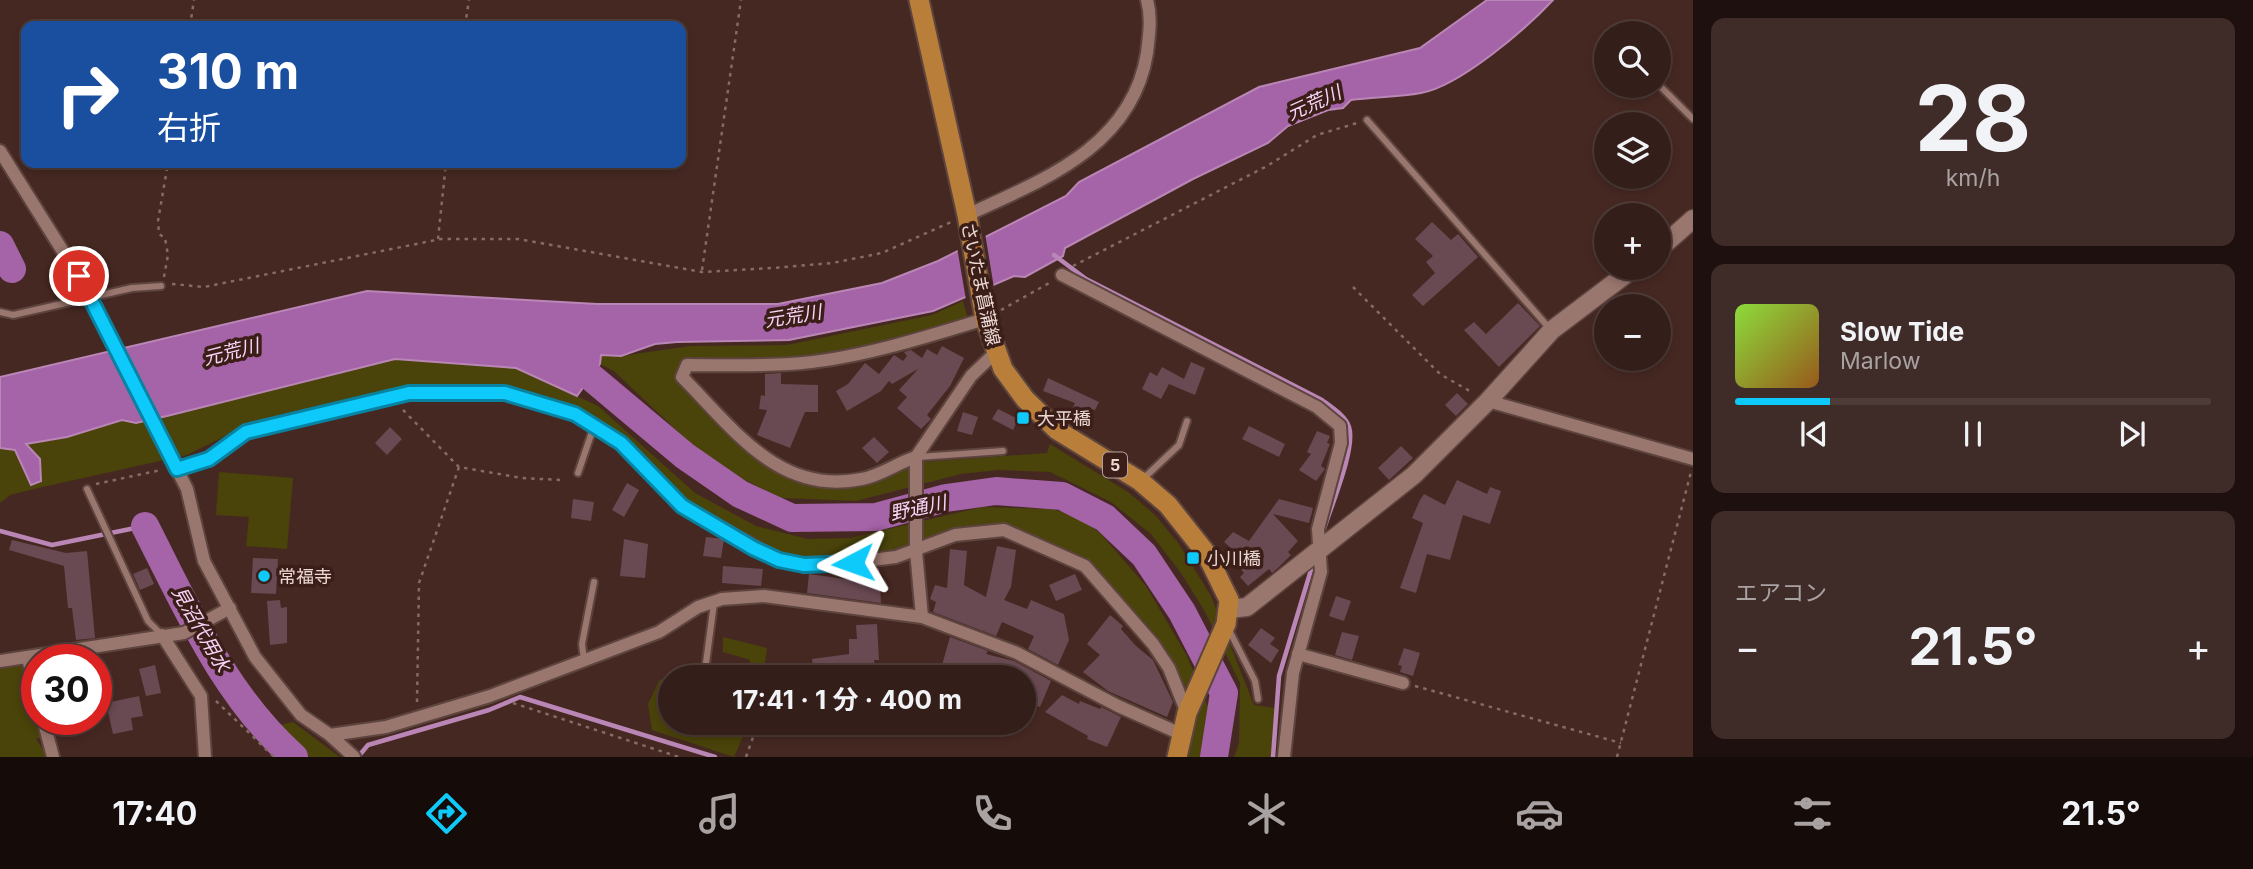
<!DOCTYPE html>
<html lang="ja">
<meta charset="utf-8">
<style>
:root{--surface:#341e1a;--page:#3f2b27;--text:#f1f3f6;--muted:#a9a2a2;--line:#4e3c39;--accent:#0dcafa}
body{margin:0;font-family:Inter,"Noto Sans JP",sans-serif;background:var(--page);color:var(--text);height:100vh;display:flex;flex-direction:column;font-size:26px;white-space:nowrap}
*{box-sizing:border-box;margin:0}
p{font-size:23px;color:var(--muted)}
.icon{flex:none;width:38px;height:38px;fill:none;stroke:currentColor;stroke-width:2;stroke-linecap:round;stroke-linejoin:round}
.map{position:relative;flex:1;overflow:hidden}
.panel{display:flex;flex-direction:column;gap:18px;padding:18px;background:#1d100e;width:560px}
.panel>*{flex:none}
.hud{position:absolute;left:21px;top:21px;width:665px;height:147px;border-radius:14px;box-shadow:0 4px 10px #0003,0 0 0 2px var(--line);background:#1a4fa0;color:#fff;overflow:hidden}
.controls{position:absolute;left:1594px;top:21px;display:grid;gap:14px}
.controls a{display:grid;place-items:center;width:77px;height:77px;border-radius:50%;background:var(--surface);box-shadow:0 4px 10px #0003,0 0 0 2px var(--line);font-size:35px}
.speed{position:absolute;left:21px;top:644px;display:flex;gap:14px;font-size:35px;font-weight:700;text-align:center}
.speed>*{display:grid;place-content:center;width:91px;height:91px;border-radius:50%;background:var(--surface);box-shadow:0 4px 10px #0003,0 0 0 2px var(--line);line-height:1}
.speed .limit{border:10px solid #d22;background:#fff;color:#111}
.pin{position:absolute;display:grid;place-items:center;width:60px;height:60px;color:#fff;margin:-30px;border:4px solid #fff;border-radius:50%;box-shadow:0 2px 7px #0007}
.me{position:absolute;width:77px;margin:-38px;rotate:266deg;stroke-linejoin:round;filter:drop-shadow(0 0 5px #0008)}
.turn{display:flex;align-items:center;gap:24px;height:147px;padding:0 21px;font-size:32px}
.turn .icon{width:91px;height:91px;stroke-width:2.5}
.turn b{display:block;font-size:49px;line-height:60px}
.big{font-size:52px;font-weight:700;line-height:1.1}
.panel .tile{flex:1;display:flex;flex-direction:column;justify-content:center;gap:10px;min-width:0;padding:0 24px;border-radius:14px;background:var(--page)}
.panel .dial{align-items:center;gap:0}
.dial b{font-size:91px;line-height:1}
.song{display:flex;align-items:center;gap:21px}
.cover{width:84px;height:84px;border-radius:10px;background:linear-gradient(135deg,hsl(90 70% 55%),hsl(30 70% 35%))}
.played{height:7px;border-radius:4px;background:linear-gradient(90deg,var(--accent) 20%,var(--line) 20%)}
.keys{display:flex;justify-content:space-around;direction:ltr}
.heat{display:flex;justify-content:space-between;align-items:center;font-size:38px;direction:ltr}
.trip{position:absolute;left:658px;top:665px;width:378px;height:70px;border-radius:35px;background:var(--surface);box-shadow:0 4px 10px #0003,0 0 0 2px var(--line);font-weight:700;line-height:70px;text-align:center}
.menu{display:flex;height:112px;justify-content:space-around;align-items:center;background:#150c0a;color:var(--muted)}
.menu .icon{width:49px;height:49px}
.menu .selected{color:var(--accent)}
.menu b{font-size:32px;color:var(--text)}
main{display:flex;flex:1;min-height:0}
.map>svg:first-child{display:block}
.green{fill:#4a430a}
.water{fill:#a563a8;stroke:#ba86b5;stroke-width:2}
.pier{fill:#462822}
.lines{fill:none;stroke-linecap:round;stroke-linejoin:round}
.stream{stroke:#ba86b5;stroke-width:4.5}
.canal{stroke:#a563a8;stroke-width:16}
.river{stroke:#a563a8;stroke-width:28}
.building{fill:#694952}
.lane-casing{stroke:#5d443e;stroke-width:10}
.street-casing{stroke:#5d443e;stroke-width:16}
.secondary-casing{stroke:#5d443e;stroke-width:21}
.primary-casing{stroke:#5d443e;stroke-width:23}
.path{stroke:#856b65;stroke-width:2.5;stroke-dasharray:3.5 5;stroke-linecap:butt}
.lane{stroke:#99766e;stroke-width:6}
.street{stroke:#99766e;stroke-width:12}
.secondary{stroke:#99766e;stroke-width:18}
.primary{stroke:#b97e3a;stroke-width:19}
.route-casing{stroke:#0883a2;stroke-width:18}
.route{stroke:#0dcafa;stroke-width:12}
.poi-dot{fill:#0dcafa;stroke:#3b1e18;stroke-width:2.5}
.labels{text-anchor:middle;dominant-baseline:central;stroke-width:7;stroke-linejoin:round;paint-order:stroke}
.shield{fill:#3b1e18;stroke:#b7a09b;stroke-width:2}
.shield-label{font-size:16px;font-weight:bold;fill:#ecd8d3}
.street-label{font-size:18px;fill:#ecd8d3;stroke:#3b1e18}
.poi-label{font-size:18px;fill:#ecd8d3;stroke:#3b1e18;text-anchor:start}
.water-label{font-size:19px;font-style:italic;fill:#f8d4f9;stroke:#3b1e18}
</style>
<main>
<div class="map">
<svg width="1693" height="757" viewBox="0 0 1693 757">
<rect width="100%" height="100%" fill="#462822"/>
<g class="green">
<path d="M963,301L968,319L893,340L796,359L678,371C738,436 773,505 874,481C892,477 905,466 923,462L1047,453L1050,444L1128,492L1155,515L1179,544L1211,596L1254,705L1275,708L1271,757H1234L1239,743L1240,683L1204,610L1181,573L1151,534L1111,502L1050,472L998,470L961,474L856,501L781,498L737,476L693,446L614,371L600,364V355L621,356L690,346L787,345L932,315Z"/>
<polygon points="395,359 517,368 598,406 695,493 756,526 808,539 850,538 982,507 1051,509 1078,516 1100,533 1146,586 1187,656 1209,709 1202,757 1184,757 1197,711 1172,659 1149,627 1086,558 999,525 909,552 815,562 766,550 685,502 624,440 582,410 503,386 412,389 241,428 187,455 38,488 10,495 0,503 0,448 15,450 31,485 35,457 25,444 67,437 122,420 136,423 167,416"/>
<polygon points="219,472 293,478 287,549 246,546 249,517 216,515"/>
<polygon points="213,628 234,668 280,725 293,722 340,757 307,757 249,699 207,631"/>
<polygon points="723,637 767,648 763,677 749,677 750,660 723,652"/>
<polygon points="21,665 27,672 42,737 36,739 48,757 0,757 0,667"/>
<polygon points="660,679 670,685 670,723 749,723 734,757 652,730 648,704"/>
</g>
<path class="water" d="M1487,0H1553C1526,29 1460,86 1421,93C1399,97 1374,97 1351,100L1343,108L1328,110L1288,126L1268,143L1193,179L1065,248L1063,256L1025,277L1014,276L933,311L789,340L677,342L655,344L621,356L601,355L600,364L577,396L516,368L395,359L167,416L136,423L122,420L67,437L26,444L40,459L41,481L31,485L15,450L0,448V377L367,291L597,304H778L882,283L938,261L1066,196L1079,182L1259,87L1420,48Z"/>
<polygon class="pier" points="985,233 994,288 966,300 957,247"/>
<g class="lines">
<g class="stream">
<path d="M1054,255L1086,279L1322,400C1330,406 1346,416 1349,427C1356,448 1331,506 1324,529"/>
<polyline points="0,531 52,545 145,526"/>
<polyline points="358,757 368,745 489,710 520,697 715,757"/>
<polyline points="1273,757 1279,676 1314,560"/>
</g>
<polyline class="canal" points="0,245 12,269"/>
<g class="river">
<polyline points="0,245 12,269"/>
<polyline points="561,352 685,456 740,494 792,518 876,517 946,498 996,491 1062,496 1105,518 1144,555 1182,612 1224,693 1214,757"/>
<path d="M145,526C187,608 224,695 294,757"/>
</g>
</g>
<g class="building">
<polygon points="1432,222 1451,240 1458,234 1478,257 1423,306 1412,295 1435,273 1426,262 1433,256 1415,239"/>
<polygon points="1518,303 1540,326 1499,367 1464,330 1474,322 1486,334"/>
<polygon points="942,346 964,358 950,386 927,415 931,419 921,429 897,408 907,397 899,390 918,369 892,384 889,381 881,391 847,411 836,391 848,384 865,363 879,374 894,355 903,361 907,356 904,352 911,350 922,358 927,349 937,355"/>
<polygon points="1191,362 1205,368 1195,395 1169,384 1161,399 1142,389 1150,372 1157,376 1162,367 1184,379"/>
<polygon points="781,373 781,384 818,385 818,412 805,412 790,448 757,435 767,410 759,409 761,395 765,396 765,374"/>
<polygon points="1048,378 1099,402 1095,410 1091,409 1085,421 1070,414 1075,403 1043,391"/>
<polygon points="1457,393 1468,404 1456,416 1445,405"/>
<polygon points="998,409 1018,419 1013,430 992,419"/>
<polygon points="963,412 978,417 972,435 957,431"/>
<polygon points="1249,426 1285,444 1279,457 1242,439"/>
<polygon points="390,427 402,439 387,455 375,443"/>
<polygon points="1317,431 1330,436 1327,443 1330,444 1321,466 1325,469 1316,481 1299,470 1311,454 1307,452"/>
<polygon points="874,437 889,452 877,463 862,448"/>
<polygon points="1401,446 1413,458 1389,480 1378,468"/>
<polygon points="1457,480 1487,494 1490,487 1501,491 1490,524 1463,515 1450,560 1427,554 1416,593 1400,588 1423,523 1412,518 1420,500 1424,494 1445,505"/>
<polygon points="627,483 639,490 624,517 612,510"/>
<polygon points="573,499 594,502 591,521 571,518"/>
<polygon points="1279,499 1313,508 1309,523 1273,514 1298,541 1288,552 1291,555 1279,567 1272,573 1269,569 1248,586 1240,577 1244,573 1235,562 1241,557 1224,542 1233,532 1249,541"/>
<polygon points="706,537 724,539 721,558 703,556"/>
<polygon points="624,539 648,544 645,578 620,576"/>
<polygon points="12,540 66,553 87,551 95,638 76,640 72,608 68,608 64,566 9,550"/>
<polygon points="997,546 1016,550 1011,587 1004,600 1027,609 1031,600 1064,614 1069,640 1058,665 1028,649 1034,636 1002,622 996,636 933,612 936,602 930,599 935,585 947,588 950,549 967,551 964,585 986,597"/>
<polygon points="253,558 278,559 276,594 251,593"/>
<polygon points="723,566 763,569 761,586 722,583"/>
<polygon points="147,568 154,584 140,590 133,574"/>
<polygon points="879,568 881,603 807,593 809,574 867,582 866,570"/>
<polygon points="1075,574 1082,590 1056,601 1049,585"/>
<polygon points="1336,596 1351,601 1344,621 1329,616"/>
<polygon points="280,600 281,608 287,607 287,643 270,645 267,601"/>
<polygon points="1110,615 1123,626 1121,629 1136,646 1153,660 1173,702 1167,717 1108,691 1083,672 1100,655 1087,644"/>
<polygon points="877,624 879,660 874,660 877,677 845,677 846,670 814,674 812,659 849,654 849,639 857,639 856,625"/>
<polygon points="1261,628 1275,638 1270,644 1279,650 1271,663 1248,645"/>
<polygon points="1342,632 1359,636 1352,660 1335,655"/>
<polygon points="950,637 988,651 986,654 1014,661 1051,681 1040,707 1024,701 1024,677 944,677 942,665"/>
<polygon points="1404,648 1420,653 1413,676 1400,672 1402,666 1398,665"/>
<polygon points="155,665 161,693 146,696 139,669"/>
<polygon points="1062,695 1079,704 1080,701 1100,709 1101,707 1121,717 1107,747 1087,739 1088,736 1045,712"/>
<polygon points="139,696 143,716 131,718 133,730 113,734 106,703"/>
</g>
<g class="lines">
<defs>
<g id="lane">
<polyline points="1659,85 1693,119"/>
<polyline points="1367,120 1550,329"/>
<polyline points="0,312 13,315 132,288 161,286"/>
<polyline points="918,457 1003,451"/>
<polyline points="578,473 594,426"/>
<polyline points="1143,479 1179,445 1187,421"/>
<polyline points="87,489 148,621 161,634"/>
<polyline points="1229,630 1255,681 1258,699"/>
<polyline points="584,660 582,644 594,582"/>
<polyline points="706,663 714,603"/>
</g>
<g id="street">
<polyline points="0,151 79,277 187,489 204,561 255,657 301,715 330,735 354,757"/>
<path d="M967,215C1043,180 1132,147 1147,53C1149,35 1152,18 1147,0"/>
<polyline points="1062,275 1317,407 1340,426 1341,443 1318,529 1321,572 1293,673 1284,757"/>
<polyline points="1488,401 1693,459"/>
<path d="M916,457C897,463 882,475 862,479C779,496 734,429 682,377L687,365C722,365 756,366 790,364C850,361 927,337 985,319"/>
<polyline points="177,469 209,459 246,432 409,393 505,393 575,414 621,444 682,506 779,560 804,565 831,565 896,557 955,535 1004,530 1085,566 1153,644 1169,668 1187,713"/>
<polyline points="922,617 916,551 916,457 971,376 995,353"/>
<polyline points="162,635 201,696 205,757"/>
<polyline points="1298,654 1403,683"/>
<polyline points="28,659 37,694"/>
<polyline points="0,661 184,633 230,608"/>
<polyline points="43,719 53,757"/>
<polyline points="330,735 386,727 490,696 659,632 698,607 722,599 764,596 922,617 1017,653 1118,706 1181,734"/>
</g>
<g id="secondary">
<polyline points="1659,249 1693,219"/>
<polyline points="1230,609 1247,607 1414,475 1488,401 1552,330 1634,268"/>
</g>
<polyline id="primary" points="919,0 967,215 985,319 1003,369 1025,399 1057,430 1140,481 1168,505 1206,553 1229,600 1226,624 1187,713 1177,757"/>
</defs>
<use href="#lane" class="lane-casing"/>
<use href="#street" class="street-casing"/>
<use href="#secondary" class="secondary-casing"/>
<use href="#primary" class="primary-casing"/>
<g class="path">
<polyline points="190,26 194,0"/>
<polyline points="465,26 469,0"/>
<polyline points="438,239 446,163"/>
<polyline points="1073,266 1267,166 1317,135 1357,123"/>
<polyline points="702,270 741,0"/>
<polyline points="164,277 168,255 165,238 159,234 158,221 168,163"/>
<polyline points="172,284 204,287 441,239 518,239 702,272 773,268 832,263 882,253 951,222"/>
<polyline points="1353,287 1440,374 1473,393"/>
<polyline points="1001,310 1051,282"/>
<polyline points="403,410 459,467 522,478 561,480"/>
<polyline points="96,484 161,470"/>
<polyline points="1415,686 1621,743"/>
<polyline points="216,701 274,757"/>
<polyline points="417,702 419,583 459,467"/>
<polyline points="513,703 679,757"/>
<polyline points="746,757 758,723"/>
<polyline points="1617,757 1691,472"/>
</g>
<use href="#lane" class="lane"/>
<use href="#street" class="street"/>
<use href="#secondary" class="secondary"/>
<use href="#primary" class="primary"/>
</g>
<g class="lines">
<defs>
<polyline id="route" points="79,276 177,469 209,459 246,432 409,393 505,393 575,414 621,443 682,506 753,548 779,560 804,565 853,563"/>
</defs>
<use href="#route" class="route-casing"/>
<use href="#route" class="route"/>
</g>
<g class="poi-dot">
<rect x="1016" y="411" width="14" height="14" rx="3.5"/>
<rect x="1186" y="551" width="14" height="14" rx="3.5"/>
<circle cx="264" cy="576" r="7"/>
</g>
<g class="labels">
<rect class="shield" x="1103" y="452.5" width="24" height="25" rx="5"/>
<g class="shield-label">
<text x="1115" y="465">5</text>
</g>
<g class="street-label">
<text transform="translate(981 284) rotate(78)">さいたま菖蒲線</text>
</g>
<g class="poi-label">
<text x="1037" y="418">大平橋</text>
<text x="1207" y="558">小川橋</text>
<text x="278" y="576">常福寺</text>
</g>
<g class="water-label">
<text transform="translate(1314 103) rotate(-24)">元荒川</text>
<text transform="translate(793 316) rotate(-9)">元荒川</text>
<text transform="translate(231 352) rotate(-14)">元荒川</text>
<text transform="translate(918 508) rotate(-12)">野通川</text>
<text transform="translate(201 629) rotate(60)">見沼代用水</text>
</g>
</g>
</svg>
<div class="controls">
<a><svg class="icon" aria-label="search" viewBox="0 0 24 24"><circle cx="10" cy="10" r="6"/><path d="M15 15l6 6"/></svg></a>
<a><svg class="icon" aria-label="layers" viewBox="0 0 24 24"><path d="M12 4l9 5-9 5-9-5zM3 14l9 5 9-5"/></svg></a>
<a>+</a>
<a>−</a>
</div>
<div class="speed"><div class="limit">30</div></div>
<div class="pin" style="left:79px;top:276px;background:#d93025"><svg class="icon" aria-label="arrive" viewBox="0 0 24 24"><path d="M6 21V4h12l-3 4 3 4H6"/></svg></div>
<svg class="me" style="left:853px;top:563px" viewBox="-20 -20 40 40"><path d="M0-17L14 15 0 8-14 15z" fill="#0dcafa" stroke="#fff" stroke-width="4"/></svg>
<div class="trip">17:41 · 1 分 · 400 m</div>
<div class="hud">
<div class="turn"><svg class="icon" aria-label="right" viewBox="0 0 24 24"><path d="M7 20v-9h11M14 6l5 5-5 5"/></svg><div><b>310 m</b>右折</div></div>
</div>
</div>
<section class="panel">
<div class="tile dial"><b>28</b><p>km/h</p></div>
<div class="tile">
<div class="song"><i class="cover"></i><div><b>Slow Tide</b><p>Marlow</p></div></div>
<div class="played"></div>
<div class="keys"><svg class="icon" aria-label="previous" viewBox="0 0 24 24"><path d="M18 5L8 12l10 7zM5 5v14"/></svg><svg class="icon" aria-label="pause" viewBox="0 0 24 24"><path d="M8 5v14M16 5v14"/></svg><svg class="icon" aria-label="next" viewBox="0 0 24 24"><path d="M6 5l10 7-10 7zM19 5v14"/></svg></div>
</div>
<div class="tile"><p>エアコン</p>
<div class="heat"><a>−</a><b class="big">21.5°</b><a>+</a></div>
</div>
</section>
</main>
<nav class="menu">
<b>17:40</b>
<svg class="icon selected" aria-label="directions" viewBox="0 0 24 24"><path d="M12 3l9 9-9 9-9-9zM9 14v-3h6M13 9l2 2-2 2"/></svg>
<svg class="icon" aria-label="music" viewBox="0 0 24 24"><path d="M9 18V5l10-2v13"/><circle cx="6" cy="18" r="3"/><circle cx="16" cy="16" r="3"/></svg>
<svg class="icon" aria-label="phone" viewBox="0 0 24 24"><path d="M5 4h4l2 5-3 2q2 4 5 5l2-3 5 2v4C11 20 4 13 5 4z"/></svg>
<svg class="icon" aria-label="climate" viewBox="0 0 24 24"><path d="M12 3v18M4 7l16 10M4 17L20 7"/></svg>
<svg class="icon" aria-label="car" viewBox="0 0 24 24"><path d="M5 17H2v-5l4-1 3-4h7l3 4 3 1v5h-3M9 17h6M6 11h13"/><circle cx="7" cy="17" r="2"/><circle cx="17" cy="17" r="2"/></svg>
<svg class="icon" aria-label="filters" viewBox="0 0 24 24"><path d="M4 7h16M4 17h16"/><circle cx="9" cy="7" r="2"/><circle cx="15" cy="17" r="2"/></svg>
<b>21.5°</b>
</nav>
